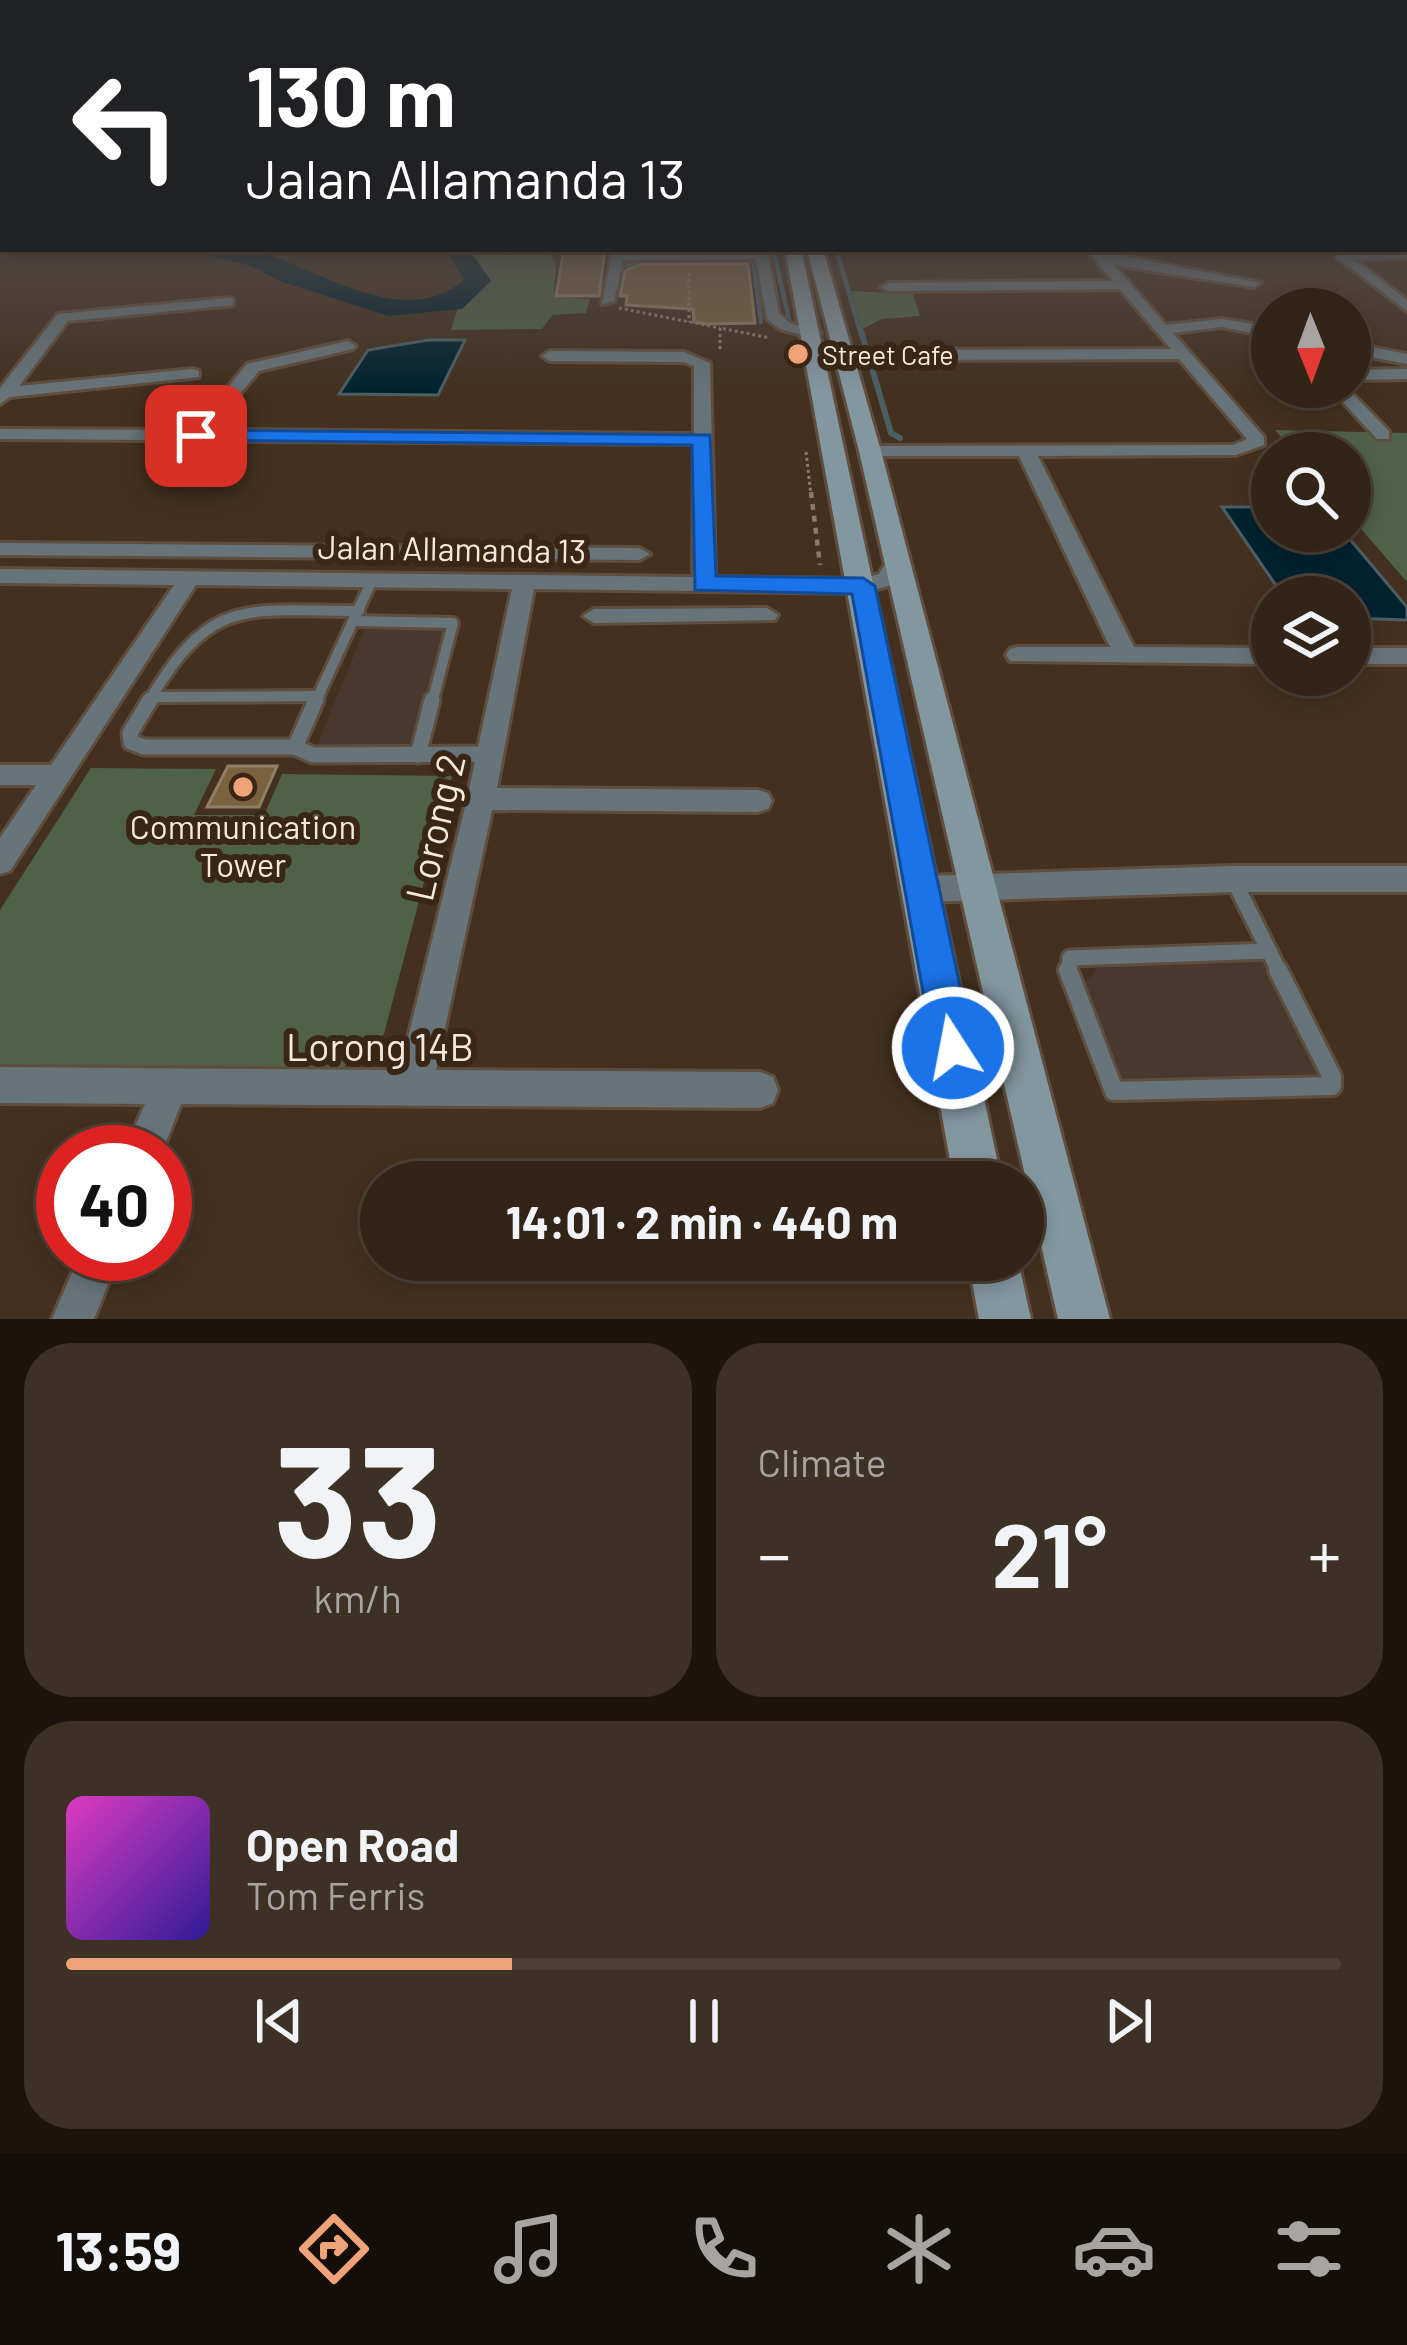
<!DOCTYPE html>
<meta charset="utf-8">
<style>
:root{--surface:#322417;--page:#3d3024;--text:#f1f3f6;--muted:#a8a4a1;--line:#4d4136;--accent:#f0a279}
body{margin:0;font-family:Barlow,sans-serif;background:var(--page);color:var(--text);height:100vh;display:flex;flex-direction:column;font-size:45px;white-space:nowrap}
*{box-sizing:border-box;margin:0}
p{font-size:39px;color:var(--muted)}
.icon{flex:none;width:66px;height:66px;fill:none;stroke:currentColor;stroke-width:2;stroke-linecap:round;stroke-linejoin:round}
.map{position:relative;height:1319px;overflow:hidden}
.side{display:flex;flex-direction:column;gap:24px;padding:24px;background:#1c140d;flex:1}
.side>*{flex:none}
.top-card{position:absolute;left:0px;top:0px;width:1407px;height:252px;box-shadow:0 6px 18px #0003,0 0 0 3px var(--line);background:#202124;color:#fff;overflow:hidden}
.needle{width:78px;rotate:179deg}
.controls{position:absolute;left:1251px;top:288px;display:grid;gap:24px}
.controls a{display:grid;place-items:center;width:120px;height:120px;border-radius:50%;background:var(--surface);box-shadow:0 6px 18px #0003,0 0 0 3px var(--line);font-size:60px}
.speed{position:absolute;left:36px;top:1125px;display:flex;gap:24px;font-size:60px;font-weight:700;text-align:center}
.speed>*{display:grid;place-content:center;width:156px;height:156px;border-radius:50%;background:var(--surface);box-shadow:0 6px 18px #0003,0 0 0 3px var(--line);line-height:1}
.speed .limit{border:18px solid #d22;background:#fff;color:#111}
.pin{position:absolute;display:grid;place-items:center;width:102px;height:102px;color:#fff;margin:-51px;border-radius:24px;box-shadow:0 6px 18px #0006}
.me{position:absolute;width:132px;margin:-66px;rotate:349deg;stroke-linejoin:round;filter:drop-shadow(0 0 9px #0008)}
.turn{display:flex;align-items:center;gap:42px;height:252px;padding:0 48px;font-size:54px}
.turn .icon{width:156px;height:156px;stroke-width:2.5}
.turn b{display:block;font-size:84px;line-height:102px}
.big{font-size:90px;font-weight:700;line-height:1.1}
.side .card{flex:1;display:flex;flex-direction:column;justify-content:center;gap:18px;min-width:0;padding:0 42px;border-radius:48px;background:var(--page)}
.side .dial{align-items:center;gap:0}
.dial b{font-size:156px;line-height:1}
.song{display:flex;align-items:center;gap:36px}
.cover{width:144px;height:144px;border-radius:18px;background:linear-gradient(135deg,hsl(310 70% 55%),hsl(250 70% 35%))}
.played{height:12px;border-radius:6px;background:linear-gradient(90deg,var(--accent) 35%,var(--line) 35%)}
.keys{display:flex;justify-content:space-around;direction:ltr}
.heat{display:flex;justify-content:space-between;align-items:center;font-size:66px;direction:ltr}
.side .tiles{flex:1;display:grid;gap:24px;grid-template-columns:1fr 1fr}
.card:last-child{grid-column:span 2}
.trip{position:absolute;left:360px;top:1161px;width:684px;height:120px;border-radius:60px;background:var(--surface);box-shadow:0 6px 18px #0003,0 0 0 3px var(--line);font-weight:700;line-height:120px;text-align:center}
.dock{display:flex;height:192px;justify-content:space-around;align-items:center;background:#140e09;color:var(--muted)}
.dock .icon{width:84px;height:84px}
.dock .selected{color:var(--accent)}
.dock b{font-size:54px;color:var(--text)}
.map>svg:first-child{display:block}
.commercial{fill:#4a382e}
.green{fill:#4f6147}
.water{fill:#00222f;stroke:#4a5e64;stroke-width:3}
.lines{fill:none;stroke-linecap:round;stroke-linejoin:round}
.stream-far1{stroke:#4a5e64;stroke-width:4.5}
.stream{stroke:#4a5e64;stroke-width:6}
.river{fill:#00222f;fill-rule:evenodd}
.building{fill:#7a623e;stroke:#8f7f67;stroke-width:3}
.lane-far2-casing{stroke:#5f4e3e;stroke-width:16}
.lane-far1-casing{stroke:#5f4e3e;stroke-width:21}
.lane-casing{stroke:#5f4e3e;stroke-width:24}
.street-casing{stroke:#5f4e3e;stroke-width:6}
.secondary-casing{stroke:#5f4e3e;stroke-width:6}
.path-far1{stroke:#8b7b6c;stroke-width:3;stroke-dasharray:3 3;stroke-linecap:butt}
.path{stroke:#8b7b6c;stroke-width:4.5;stroke-dasharray:6 6;stroke-linecap:butt}
.lane-far2{stroke:#67747a;stroke-width:10}
.lane-far1{stroke:#67747a;stroke-width:15}
.lane{stroke:#67747a;stroke-width:18}
.street{fill:#67747a;fill-rule:evenodd}
.secondary{fill:#8397a0;fill-rule:evenodd}
.route{fill:#1a73e8;stroke:#114b97;stroke-width:3}
.poi-dot{fill:#f0a279;stroke:#392615;stroke-width:4.5}
.labels{text-anchor:middle;dominant-baseline:central;stroke-width:12;stroke-linejoin:round;paint-order:stroke}
.far-poi-label{font-size:27px;fill:#f5e9de;stroke:#392615;text-anchor:start}
.street-label{font-size:33px;fill:#f5e9de;stroke:#392615}
.poi-label{font-size:33px;fill:#f5e9de;stroke:#392615}
.near-street-label{font-size:39px;fill:#f5e9de;stroke:#392615}
</style>
<div class="map">
<svg width="1407" height="1319" viewBox="0 0 1407 1319">
<rect width="100%" height="100%" fill="#43301f"/>
<g class="commercial">
<polygon points="447,629 408,757 313,756 364,630"/>
<polygon points="1271,958 1326,1079 1111,1081 1082,986 1105,960"/>
</g>
<g class="green">
<polygon points="464,249 547,253 556,261 554,297 590,299 586,313 552,315 542,329 451,330 459,304 483,280"/>
<polygon points="851,291 913,294 920,316 882,319 862,329"/>
<polygon points="1275,430 1407,433 1407,582 1350,516 1350,453 1295,453"/>
<polygon points="91,768 216,769 194,815 264,815 282,774 452,776 384,1034 334,1075 0,1074 0,910"/>
</g>
<g class="water">
<polygon points="428,340 465,340 438,395 339,394 368,350"/>
<polygon points="1222,507 1272,507 1272,531 1343,531 1407,607 1407,620 1350,618 1350,597 1284,597"/>
</g>
<g class="lines">
<g class="stream-far1">
<polyline points="773,249 791,328"/>
<polyline points="836,249 861,334"/>
<polyline points="746,258 753,258 761,322"/>
<polyline points="627,266 642,259"/>
</g>
<polyline class="stream" points="861,331 891,433 900,438"/>
<path class="river" d="M197,249C219,249 241,247 262,253C323,271 405,331 464,280L445,249H469L491,281L462,309L388,316L280,281L251,266L201,254Z"/>
</g>
<g class="building">
<polygon points="564,249 605,249 599,296 556,296"/>
<polygon points="641,264 748,264 755,323 706,324 694,322 693,309 626,305 627,296 620,296 625,271"/>
<polygon points="228,766 277,766 259,807 207,807"/>
</g>
<g class="lines">
<defs>
<g id="lane-far2">
<polyline points="355,621 453,623 432,703"/>
<polyline points="154,697 319,696"/>
<path d="M148,703C211,595 245,611 359,611"/>
<polyline points="315,703 372,580"/>
</g>
<g id="lane-far1">
<polyline points="150,700 130,733 131,742 144,747 295,747"/>
<polyline points="316,700 295,747 313,755 489,754"/>
<polyline points="418,755 432,700"/>
<polyline points="1234,881 1269,951"/>
<polyline points="1269,951 1280,973"/>
<polyline points="1069,973 1070,958 1269,951"/>
</g>
<polyline id="lane" points="1068,970 1114,1091 1332,1086 1332,1077 1278,970"/>
<g id="street">
<polygon points="613,249 625,249 625,252 767,249 779,314 790,323 821,333 813,338 780,329 767,319 756,259 623,260 614,301 602,304"/>
<polygon points="1087,249 1261,283 1254,287 1114,265 1166,325 1222,319 1272,327 1272,337 1222,327 1173,333 1264,437 1264,445 1236,455 1038,456 1134,647 1272,648 1272,664 1010,661 1006,655 1010,649 1018,647 1110,647 1019,456 870,456 861,451 870,446 1233,445 1247,439 1179,359 921,360 913,355 921,350 1171,349 1120,289 888,291 881,287 888,283 1113,281"/>
<polygon points="1407,250 1407,258 1355,260 1407,300 1407,311 1337,257 1343,253"/>
<polygon points="228,298 233,299 233,305 68,321 19,386 193,369 199,371 199,377 10,397 0,404 0,388 58,314"/>
<polygon points="348,341 356,346 353,349 259,371 210,430 694,434 694,366 683,362 550,361 542,356 550,351 684,352 710,363 715,577 862,579 879,574 887,561 895,559 906,566 895,584 863,593 534,589 497,788 758,790 768,793 772,801 768,809 758,812 492,810 436,1070 760,1072 773,1077 778,1090 773,1103 760,1108 181,1104 162,1152 124,1152 145,1104 0,1103 0,1067 400,1070 467,799 512,589 196,585 10,871 0,874 0,838 36,785 0,785 0,765 51,765 174,585 0,583 0,569 693,577 694,444 0,439 0,429 192,430 247,364"/>
<polygon points="1350,343 1407,354 1407,364 1350,353"/>
<polygon points="1407,369 1407,379 1350,380 1350,370"/>
<polygon points="1329,387 1346,387 1389,431 1389,439 1377,439"/>
<polygon points="0,543 639,548 650,554 639,560 0,555"/>
<polygon points="767,608 778,615 775,620 594,623 583,616 594,609"/>
<rect x="1350" y="648" width="57" height="16"/>
<polygon points="1233,866 1407,866 1407,892 1233,892 922,902 911,898 907,889 911,880 922,876"/>
<polygon points="80,1254 120,1254 94,1319 52,1319"/>
</g>
<g id="secondary">
<polygon points="785,249 801,249 1002,1182 954,1182"/>
<polygon points="807,249 823,249 881,451 1110,1319 1058,1319 859,451"/>
<polygon points="968,1260 1018,1260 1031,1319 979,1319"/>
</g>
</defs>
<use href="#lane-far2" class="lane-far2-casing"/>
<use href="#lane-far1" class="lane-far1-casing"/>
<use href="#lane" class="lane-casing"/>
<use href="#street" class="street-casing"/>
<use href="#secondary" class="secondary-casing"/>
<g class="path-far1">
<polyline points="689,273 689,322"/>
<polyline points="619,308 720,328"/>
<polyline points="720,349 720,328 770,338"/>
<polyline points="806,452 811,495"/>
</g>
<polyline class="path" points="811,492 820,565"/>
<use href="#lane-far2" class="lane-far2"/>
<use href="#lane-far1" class="lane-far1"/>
<use href="#lane" class="lane"/>
<use href="#street" class="street"/>
<use href="#secondary" class="secondary"/>
</g>
<linearGradient id="sky" x2="0" y2="1"><stop stop-color="#251a11"/><stop offset="0.53" stop-color="#554e4d"/><stop offset="1" stop-color="#554e4d" stop-opacity="0"/></linearGradient>
<rect width="1407" height="393" fill="url(#sky)"/>
<polygon class="route" points="196,430 710,435 716,576 863,578 875,586 973,1048 967,1062 953,1068 939,1062 933,1048 852,594 695,590 692,445 189,440 189,431"/>
<g class="poi-dot">
<circle cx="798" cy="354" r="12"/>
<circle cx="243" cy="787" r="12"/>
</g>
<g class="labels">
<g class="far-poi-label">
<text x="822" y="354">Street Cafe</text>
</g>
<g class="street-label">
<text transform="translate(452 548) rotate(1)">Jalan Allamanda 13</text>
</g>
<g class="poi-label">
<text x="243" y="826">Communication<tspan x="243" dy="38">Tower</tspan></text>
</g>
<g class="near-street-label">
<text transform="translate(434 827) rotate(-77)">Lorong 2</text>
<text x="380" y="1045">Lorong 14B</text>
</g>
</g>
</svg>
<div class="controls">
<a><svg class="needle" viewBox="-14 -14 28 28"><path d="M0-13l5 13h-10z" fill="#e53935"/><path d="M0 13l5-13h-10z" fill="#a8a4a1"/></svg></a>
<a><svg class="icon" aria-label="search" viewBox="0 0 24 24"><circle cx="10" cy="10" r="6"/><path d="M15 15l6 6"/></svg></a>
<a><svg class="icon" aria-label="layers" viewBox="0 0 24 24"><path d="M12 4l9 5-9 5-9-5zM3 14l9 5 9-5"/></svg></a>
</div>
<div class="speed"><div class="limit">40</div></div>
<div class="pin" style="left:196px;top:436px;background:#d93025"><svg class="icon" aria-label="arrive" viewBox="0 0 24 24"><path d="M6 21V4h12l-3 4 3 4H6"/></svg></div>
<svg class="me" style="left:953px;top:1048px" viewBox="-20 -20 40 40"><circle r="17" fill="#1a73e8" stroke="#fff" stroke-width="3"/><path d="M0-11L8 9 0 5-8 9z" fill="#fff"/></svg>
<div class="trip">14:01 · 2 min · 440 m</div>
<div class="top-card">
<div class="turn"><svg class="icon" aria-label="left" viewBox="0 0 24 24"><path d="M17 20v-9H6M10 6l-5 5 5 5"/></svg><div><b>130 m</b>Jalan Allamanda 13</div></div>
</div>
</div>
<section class="side">
<div class="tiles">
<div class="card dial"><b>33</b><p>km/h</p></div>
<div class="card"><p>Climate</p>
<div class="heat"><a>−</a><b class="big">21°</b><a>+</a></div>
</div>
<div class="card">
<div class="song"><i class="cover"></i><div><b>Open Road</b><p>Tom Ferris</p></div></div>
<div class="played"></div>
<div class="keys"><svg class="icon" aria-label="previous" viewBox="0 0 24 24"><path d="M18 5L8 12l10 7zM5 5v14"/></svg><svg class="icon" aria-label="pause" viewBox="0 0 24 24"><path d="M8 5v14M16 5v14"/></svg><svg class="icon" aria-label="next" viewBox="0 0 24 24"><path d="M6 5l10 7-10 7zM19 5v14"/></svg></div>
</div>
</div>
</section>
<nav class="dock">
<b>13:59</b>
<svg class="icon selected" aria-label="directions" viewBox="0 0 24 24"><path d="M12 3l9 9-9 9-9-9zM9 14v-3h6M13 9l2 2-2 2"/></svg>
<svg class="icon" aria-label="music" viewBox="0 0 24 24"><path d="M9 18V5l10-2v13"/><circle cx="6" cy="18" r="3"/><circle cx="16" cy="16" r="3"/></svg>
<svg class="icon" aria-label="phone" viewBox="0 0 24 24"><path d="M5 4h4l2 5-3 2q2 4 5 5l2-3 5 2v4C11 20 4 13 5 4z"/></svg>
<svg class="icon" aria-label="climate" viewBox="0 0 24 24"><path d="M12 3v18M4 7l16 10M4 17L20 7"/></svg>
<svg class="icon" aria-label="car" viewBox="0 0 24 24"><path d="M5 17H2v-5l4-1 3-4h7l3 4 3 1v5h-3M9 17h6M6 11h13"/><circle cx="7" cy="17" r="2"/><circle cx="17" cy="17" r="2"/></svg>
<svg class="icon" aria-label="filters" viewBox="0 0 24 24"><path d="M4 7h16M4 17h16"/><circle cx="9" cy="7" r="2"/><circle cx="15" cy="17" r="2"/></svg>
</nav>
